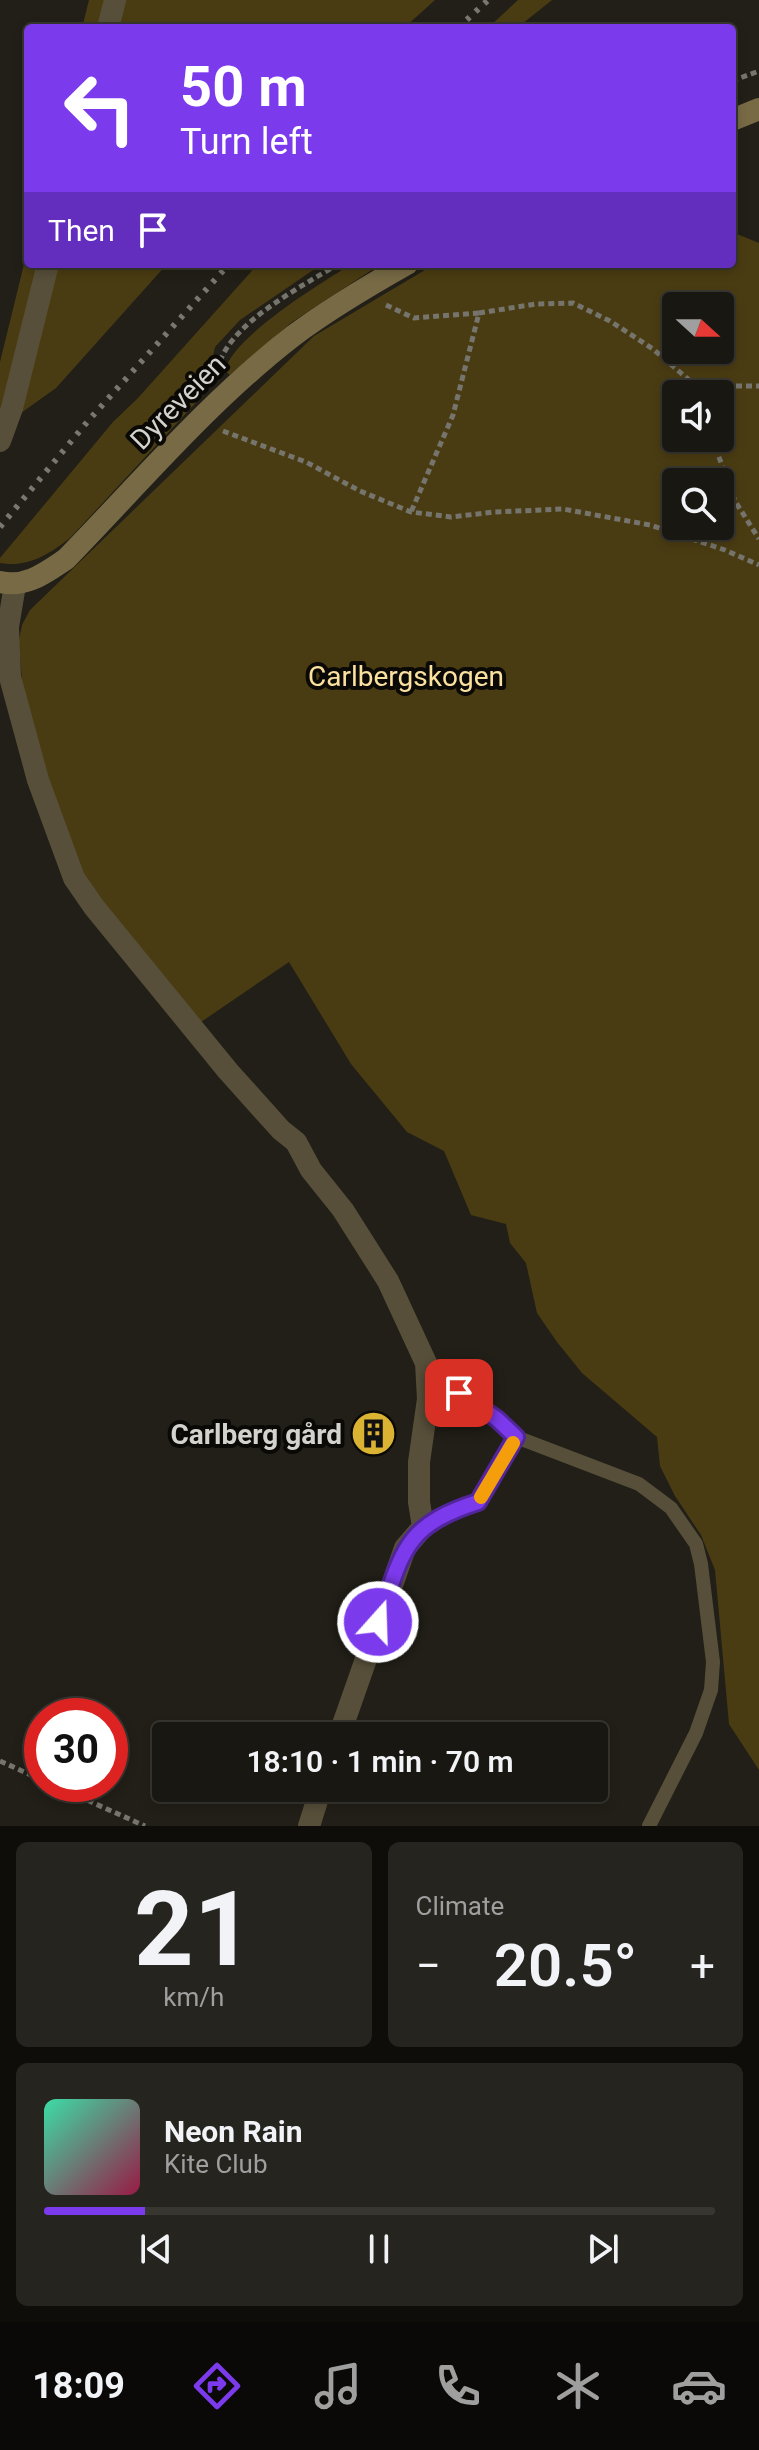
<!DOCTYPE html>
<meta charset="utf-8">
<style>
:root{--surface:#191711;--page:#26241f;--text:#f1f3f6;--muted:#9f9f9f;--line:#373631;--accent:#7c3aed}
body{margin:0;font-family:Roboto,sans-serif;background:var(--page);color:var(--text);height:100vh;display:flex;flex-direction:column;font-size:30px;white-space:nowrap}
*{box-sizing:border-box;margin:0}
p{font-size:26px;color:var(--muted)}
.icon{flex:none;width:44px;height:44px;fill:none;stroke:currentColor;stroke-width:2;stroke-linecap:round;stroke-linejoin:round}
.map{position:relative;height:1826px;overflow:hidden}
.panel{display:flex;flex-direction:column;gap:16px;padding:16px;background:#0e0d09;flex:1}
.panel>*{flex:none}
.guide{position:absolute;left:24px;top:24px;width:712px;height:244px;border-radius:8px;box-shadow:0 4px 12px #0003,0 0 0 2px var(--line);background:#7c3aed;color:#fff;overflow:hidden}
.needle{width:52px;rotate:111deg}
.tools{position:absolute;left:662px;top:292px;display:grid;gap:16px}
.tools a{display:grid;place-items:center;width:72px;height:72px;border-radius:8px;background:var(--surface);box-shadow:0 4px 12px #0003,0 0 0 2px var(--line);font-size:40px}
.speed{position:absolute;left:24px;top:1698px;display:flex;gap:16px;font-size:40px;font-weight:700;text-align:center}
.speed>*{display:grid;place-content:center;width:104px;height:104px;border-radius:50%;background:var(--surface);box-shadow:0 4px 12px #0003,0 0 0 2px var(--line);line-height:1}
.speed .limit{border:12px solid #d22;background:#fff;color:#111}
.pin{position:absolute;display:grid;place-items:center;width:68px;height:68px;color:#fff;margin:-34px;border-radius:16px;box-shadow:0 4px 12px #0006}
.me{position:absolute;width:88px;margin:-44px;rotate:20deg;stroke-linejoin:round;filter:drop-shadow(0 0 6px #0008)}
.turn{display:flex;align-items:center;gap:28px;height:168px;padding:0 24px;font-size:36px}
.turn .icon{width:104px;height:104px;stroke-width:2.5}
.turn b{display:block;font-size:56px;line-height:68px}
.then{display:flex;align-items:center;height:76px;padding:0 24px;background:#0003;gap:16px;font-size:30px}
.big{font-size:60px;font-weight:600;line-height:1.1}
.panel .tile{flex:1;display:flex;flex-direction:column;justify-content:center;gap:12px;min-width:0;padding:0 28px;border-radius:12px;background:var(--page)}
.panel .dial{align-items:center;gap:0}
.dial b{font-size:104px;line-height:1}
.song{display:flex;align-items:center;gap:24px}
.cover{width:96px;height:96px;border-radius:12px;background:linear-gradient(135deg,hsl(160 70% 55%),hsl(340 70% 35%))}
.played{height:8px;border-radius:4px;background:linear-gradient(90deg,var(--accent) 15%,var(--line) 15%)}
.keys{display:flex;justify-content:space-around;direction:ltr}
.heat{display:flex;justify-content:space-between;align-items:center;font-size:44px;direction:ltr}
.panel .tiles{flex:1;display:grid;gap:16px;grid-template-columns:1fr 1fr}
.tile:last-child{grid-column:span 2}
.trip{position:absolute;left:152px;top:1722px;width:456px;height:80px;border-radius:8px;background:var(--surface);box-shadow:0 4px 12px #0003,0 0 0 2px var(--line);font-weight:600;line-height:80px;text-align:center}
.tabs{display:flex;height:128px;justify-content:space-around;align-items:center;background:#0a0907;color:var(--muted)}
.tabs .icon{width:56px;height:56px}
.tabs .current{color:var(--accent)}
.tabs b{font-size:36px;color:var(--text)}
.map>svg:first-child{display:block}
.green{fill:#4a3c12;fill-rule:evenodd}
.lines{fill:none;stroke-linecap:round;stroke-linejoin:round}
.path{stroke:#75746d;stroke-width:5;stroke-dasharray:6 4;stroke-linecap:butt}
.service{stroke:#574f39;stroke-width:14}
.minor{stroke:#574f39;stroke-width:22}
.secondary{stroke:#776a45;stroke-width:22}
.rail{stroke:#797770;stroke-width:6;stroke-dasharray:4 8;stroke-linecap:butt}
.route-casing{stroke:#51269a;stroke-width:20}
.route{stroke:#7c3aed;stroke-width:14}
.slow{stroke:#f59e0b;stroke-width:14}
.labels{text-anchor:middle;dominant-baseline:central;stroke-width:8;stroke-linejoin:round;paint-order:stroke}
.street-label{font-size:28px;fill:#d3d2cd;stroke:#0a0906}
.park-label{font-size:28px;fill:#fae19e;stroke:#0a0906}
.poi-label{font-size:28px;font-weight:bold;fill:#d3d2cd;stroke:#0a0906;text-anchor:end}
</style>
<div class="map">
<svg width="759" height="1826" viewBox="0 0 759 1826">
<rect width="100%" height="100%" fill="#211f17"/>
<g class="green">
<polygon points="89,0 435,0 404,28 82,28"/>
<polygon points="518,0 552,0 517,28 488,28"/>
<path d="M732,232L759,243V1770L729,1724L715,1570L701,1535L675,1496L660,1466L657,1437L582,1373L557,1342L537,1313L526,1263L510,1243L506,1224L471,1215L444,1151L407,1132L351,1064L289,962L201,1022L88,885L52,795L22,682L19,640L22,625L30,610L314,336L435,264H732ZM676,306H720V350H676ZM676,394H720V438H676ZM676,482H720V526H676Z"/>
<polygon points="28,248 28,264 167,264 56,388 0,428 0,362"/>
<path d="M258,264H322L240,320L215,347L204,394L70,538C50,554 27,568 0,563V558L113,422L138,398Z"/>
<path d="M352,264H381L292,322L230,375L225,371C231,338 322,282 352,264Z"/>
</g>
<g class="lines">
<g class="path">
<polyline points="732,81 759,71"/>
<polyline points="386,305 414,318 479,313 453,415 411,512"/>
<polyline points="479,313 536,304 573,303 610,321 653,349 696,386 699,394"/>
<path d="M220,361C236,320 301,287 338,264"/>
<polyline points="696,386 759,386"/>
<polyline points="223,431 306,462 360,491 411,512 451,517 494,512 563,509 650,525 725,550 759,565"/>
<polyline points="712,438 735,501 759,539"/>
<polyline points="0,1761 42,1780"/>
<polyline points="51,1784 145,1826"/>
</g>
<g class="service">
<polyline points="426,1363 516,1437 639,1484 671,1508 696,1544 701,1564 713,1662 711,1690 696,1733 649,1826"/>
<polyline points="423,1527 455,1509 478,1502 516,1437"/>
</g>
<g class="minor">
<polyline points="108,28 115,0"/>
<polyline points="0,441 12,408 48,264"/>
<polyline points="15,585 8,627 10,677 38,780 74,878 94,907 228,1071 281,1130 296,1142 311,1170 343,1210 388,1281 426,1363 428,1399 419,1462 419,1502 423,1527 405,1548 339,1736"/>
<polyline points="309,1826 321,1788"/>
</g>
<g class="secondary">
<polyline points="732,120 759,109"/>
<path d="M0,582C26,588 45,573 66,559C139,484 210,400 293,336C329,309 368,286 407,264"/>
</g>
<g class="rail">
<polyline points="458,28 488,0"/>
<polyline points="0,527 88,421 229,264"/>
</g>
</g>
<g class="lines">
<defs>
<path id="route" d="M378,1622C403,1553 402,1526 478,1502L516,1437L497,1419L459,1393"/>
</defs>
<use href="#route" class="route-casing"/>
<use href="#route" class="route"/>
<polyline class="slow" points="481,1497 513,1443"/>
</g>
<defs>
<symbol id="building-disc" viewBox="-11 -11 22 22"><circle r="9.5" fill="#dab333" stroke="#0a0906"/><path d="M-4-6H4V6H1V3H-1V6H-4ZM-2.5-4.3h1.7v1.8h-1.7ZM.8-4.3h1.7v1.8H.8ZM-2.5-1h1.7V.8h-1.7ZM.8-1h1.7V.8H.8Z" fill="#111"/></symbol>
</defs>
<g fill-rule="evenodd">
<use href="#building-disc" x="348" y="1408" width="51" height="51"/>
</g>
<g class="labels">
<g class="street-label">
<text transform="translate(178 402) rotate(-45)">Dyreveien</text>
</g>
<g class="park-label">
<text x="406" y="676">Carlbergskogen</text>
</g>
<g class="poi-label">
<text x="342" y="1434">Carlberg gård</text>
</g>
</g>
</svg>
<div class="tools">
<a><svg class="needle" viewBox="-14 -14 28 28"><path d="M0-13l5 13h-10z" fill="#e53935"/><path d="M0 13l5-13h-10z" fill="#9f9f9f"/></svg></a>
<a><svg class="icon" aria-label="sound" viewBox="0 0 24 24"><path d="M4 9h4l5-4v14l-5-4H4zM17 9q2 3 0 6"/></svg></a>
<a><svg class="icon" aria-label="search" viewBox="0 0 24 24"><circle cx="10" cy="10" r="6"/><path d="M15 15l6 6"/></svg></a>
</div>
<div class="speed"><div class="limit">30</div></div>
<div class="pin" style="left:459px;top:1393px;background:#d93025"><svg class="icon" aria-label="arrive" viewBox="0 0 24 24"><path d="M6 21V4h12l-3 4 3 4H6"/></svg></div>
<svg class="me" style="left:378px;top:1622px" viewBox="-20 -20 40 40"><circle r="17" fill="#7c3aed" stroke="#fff" stroke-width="3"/><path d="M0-11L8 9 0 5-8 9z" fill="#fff"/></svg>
<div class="trip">18:10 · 1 min · 70 m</div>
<div class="guide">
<div class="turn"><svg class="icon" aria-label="left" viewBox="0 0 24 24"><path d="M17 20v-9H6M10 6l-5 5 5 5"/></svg><div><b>50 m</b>Turn left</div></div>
<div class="then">Then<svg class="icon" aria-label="arrive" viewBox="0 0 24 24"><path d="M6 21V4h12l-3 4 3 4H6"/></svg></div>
</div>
</div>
<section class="panel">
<div class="tiles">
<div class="tile dial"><b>21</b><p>km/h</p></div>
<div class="tile"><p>Climate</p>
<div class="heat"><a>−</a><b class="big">20.5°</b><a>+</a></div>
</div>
<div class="tile">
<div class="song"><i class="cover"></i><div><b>Neon Rain</b><p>Kite Club</p></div></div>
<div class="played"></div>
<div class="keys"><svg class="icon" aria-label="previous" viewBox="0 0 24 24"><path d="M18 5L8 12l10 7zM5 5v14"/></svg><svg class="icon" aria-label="pause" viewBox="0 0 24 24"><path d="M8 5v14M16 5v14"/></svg><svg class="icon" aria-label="next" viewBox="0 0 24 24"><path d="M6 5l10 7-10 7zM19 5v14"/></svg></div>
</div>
</div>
</section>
<nav class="tabs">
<b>18:09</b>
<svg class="icon current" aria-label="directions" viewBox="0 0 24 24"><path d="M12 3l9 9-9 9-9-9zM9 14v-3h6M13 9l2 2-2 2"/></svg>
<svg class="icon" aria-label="music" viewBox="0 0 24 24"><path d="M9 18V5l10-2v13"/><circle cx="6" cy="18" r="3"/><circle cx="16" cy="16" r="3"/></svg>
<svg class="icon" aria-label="phone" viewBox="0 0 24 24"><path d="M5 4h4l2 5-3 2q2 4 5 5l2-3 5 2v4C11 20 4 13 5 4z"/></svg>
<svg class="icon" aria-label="climate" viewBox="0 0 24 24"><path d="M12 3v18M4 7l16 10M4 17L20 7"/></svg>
<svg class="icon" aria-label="car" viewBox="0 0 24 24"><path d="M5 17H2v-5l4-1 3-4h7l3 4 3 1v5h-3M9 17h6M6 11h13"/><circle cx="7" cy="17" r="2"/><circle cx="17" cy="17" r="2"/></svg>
</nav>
